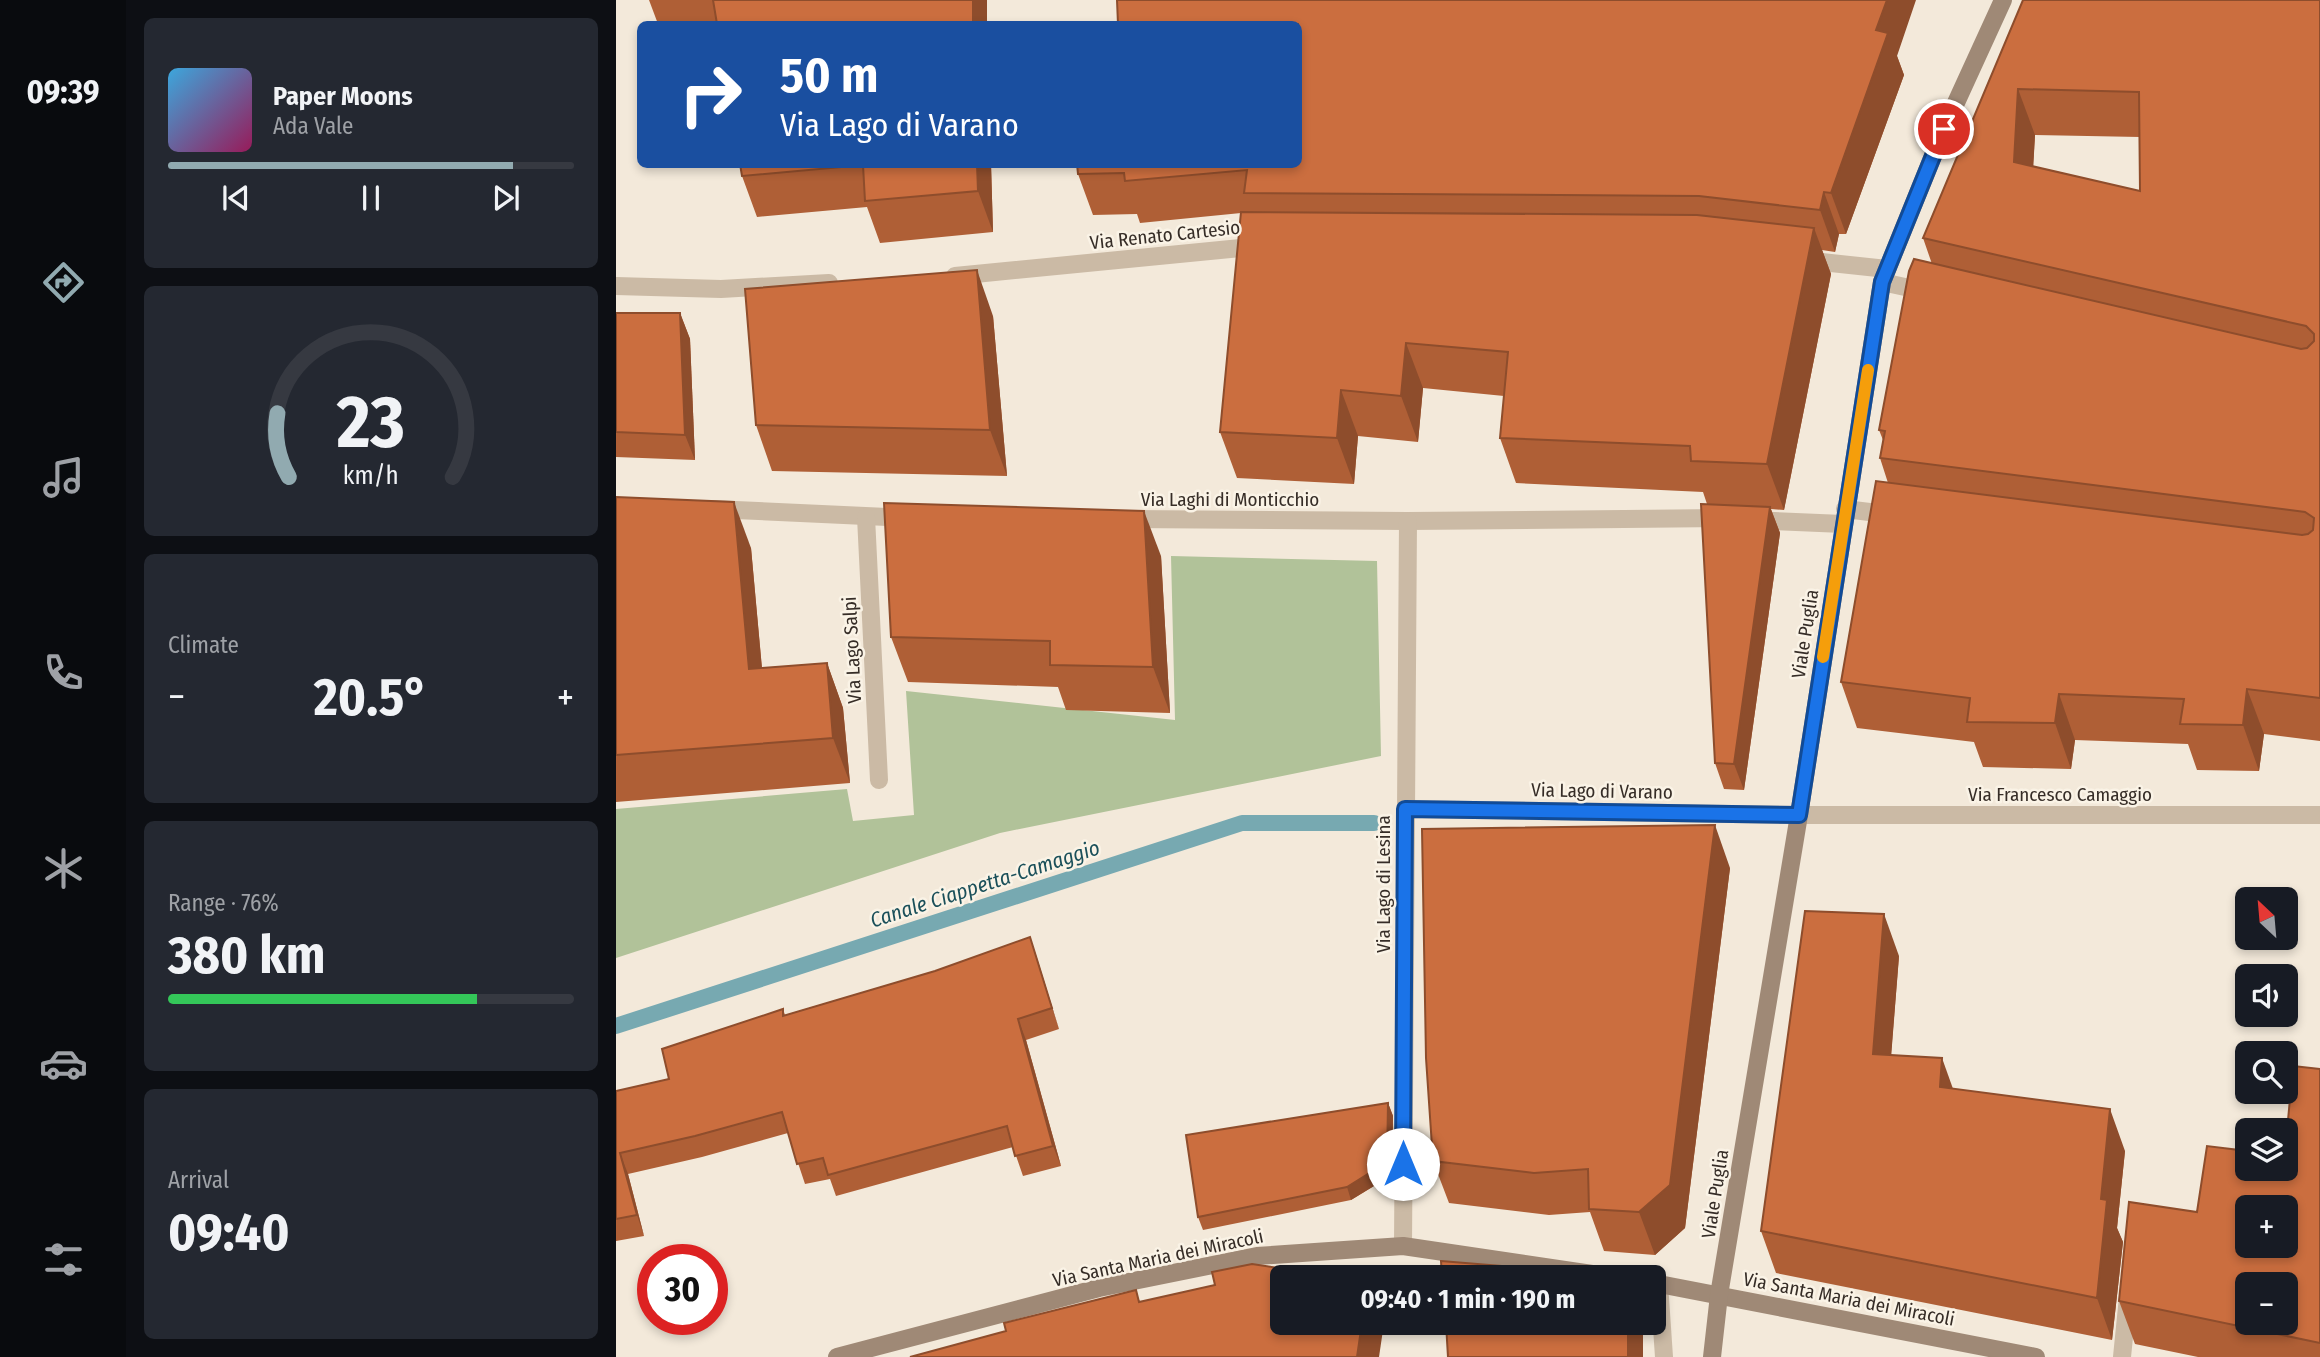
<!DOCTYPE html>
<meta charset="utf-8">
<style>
:root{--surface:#171b24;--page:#242831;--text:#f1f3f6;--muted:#9ea1a6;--line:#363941;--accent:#91aab0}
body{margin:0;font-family:"Fira Sans Condensed",sans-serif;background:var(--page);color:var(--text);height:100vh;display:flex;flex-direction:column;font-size:26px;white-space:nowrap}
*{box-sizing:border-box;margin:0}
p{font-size:23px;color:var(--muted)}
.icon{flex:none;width:38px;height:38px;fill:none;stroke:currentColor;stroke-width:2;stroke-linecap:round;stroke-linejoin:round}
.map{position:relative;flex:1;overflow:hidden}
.side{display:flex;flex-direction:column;gap:18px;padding:18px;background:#0d0f14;width:490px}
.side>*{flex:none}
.top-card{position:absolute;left:21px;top:21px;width:665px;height:147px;border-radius:10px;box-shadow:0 4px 10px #0003;background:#1a4fa0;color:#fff;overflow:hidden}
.needle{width:46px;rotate:334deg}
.fabs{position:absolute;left:1619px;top:887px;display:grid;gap:14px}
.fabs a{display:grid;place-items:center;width:63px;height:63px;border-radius:10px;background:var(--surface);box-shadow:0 4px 10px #0003;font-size:35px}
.speed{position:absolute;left:21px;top:1244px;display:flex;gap:14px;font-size:35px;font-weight:700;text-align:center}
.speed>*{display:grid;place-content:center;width:91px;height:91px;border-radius:50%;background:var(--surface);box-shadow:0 4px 10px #0003;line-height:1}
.speed .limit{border:10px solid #d22;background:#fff;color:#111}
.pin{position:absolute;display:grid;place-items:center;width:60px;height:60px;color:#fff;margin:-30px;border:4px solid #fff;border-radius:50%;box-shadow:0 2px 7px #0007}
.me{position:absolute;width:77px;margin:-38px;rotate:0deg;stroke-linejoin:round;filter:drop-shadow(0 0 5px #0008)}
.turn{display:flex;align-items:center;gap:24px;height:147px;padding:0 28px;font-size:32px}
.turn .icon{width:91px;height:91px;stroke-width:2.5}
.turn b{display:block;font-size:49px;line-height:60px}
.big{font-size:52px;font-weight:700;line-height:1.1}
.side .card{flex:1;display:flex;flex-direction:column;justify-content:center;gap:10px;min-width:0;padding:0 24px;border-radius:10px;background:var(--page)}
.side .dial{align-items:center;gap:0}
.dial svg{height:182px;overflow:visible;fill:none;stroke:var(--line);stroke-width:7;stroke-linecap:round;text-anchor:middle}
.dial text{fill:var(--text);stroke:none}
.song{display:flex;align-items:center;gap:21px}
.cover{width:84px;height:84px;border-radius:10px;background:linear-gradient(135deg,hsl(200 70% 55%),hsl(330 70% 35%))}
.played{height:7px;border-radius:4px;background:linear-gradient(90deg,var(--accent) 85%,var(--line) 85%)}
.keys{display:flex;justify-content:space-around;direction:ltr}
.heat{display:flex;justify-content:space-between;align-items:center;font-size:38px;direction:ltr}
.charge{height:10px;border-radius:5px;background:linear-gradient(90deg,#34c759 76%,var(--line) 0)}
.trip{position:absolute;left:654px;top:1265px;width:396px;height:70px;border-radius:10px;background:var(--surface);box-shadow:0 4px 10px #0003;font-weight:700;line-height:70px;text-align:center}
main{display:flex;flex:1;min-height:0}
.menu{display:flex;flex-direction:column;width:126px;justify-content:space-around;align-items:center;background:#090b0e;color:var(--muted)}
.menu .icon{width:49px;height:49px}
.menu .on{color:var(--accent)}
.menu b{font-size:32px;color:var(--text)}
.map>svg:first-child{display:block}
.green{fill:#b1c299}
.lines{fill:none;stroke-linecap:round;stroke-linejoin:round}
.stream{stroke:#77a9b1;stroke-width:16}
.street{stroke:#cbbaa5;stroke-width:18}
.secondary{stroke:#9f8976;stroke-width:18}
.wall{fill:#af5f36;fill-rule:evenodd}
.shaded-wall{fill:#8e4d2c}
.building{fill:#cb6e3f;stroke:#8e4d2c;stroke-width:2;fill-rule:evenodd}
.route-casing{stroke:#114b97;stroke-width:18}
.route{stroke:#1a73e8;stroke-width:12}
.slow{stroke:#f59e0b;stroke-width:12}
.labels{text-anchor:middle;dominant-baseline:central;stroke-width:5;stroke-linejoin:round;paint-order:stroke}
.street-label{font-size:19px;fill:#362d27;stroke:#faf3e6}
.water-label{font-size:21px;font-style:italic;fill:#1b505a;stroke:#faf3e6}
</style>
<main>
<nav class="menu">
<b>09:39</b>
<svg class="icon on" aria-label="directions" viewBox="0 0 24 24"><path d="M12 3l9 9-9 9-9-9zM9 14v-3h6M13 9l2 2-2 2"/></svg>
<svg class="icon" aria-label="music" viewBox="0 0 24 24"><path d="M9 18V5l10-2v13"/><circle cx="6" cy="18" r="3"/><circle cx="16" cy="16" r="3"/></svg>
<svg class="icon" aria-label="phone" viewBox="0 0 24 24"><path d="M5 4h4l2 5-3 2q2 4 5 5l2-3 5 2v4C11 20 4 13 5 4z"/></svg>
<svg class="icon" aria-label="climate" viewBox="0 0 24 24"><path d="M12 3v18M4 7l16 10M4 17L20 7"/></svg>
<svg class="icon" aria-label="car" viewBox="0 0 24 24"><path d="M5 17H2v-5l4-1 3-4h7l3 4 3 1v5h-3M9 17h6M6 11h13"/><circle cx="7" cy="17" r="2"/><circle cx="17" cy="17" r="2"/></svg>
<svg class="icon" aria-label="filters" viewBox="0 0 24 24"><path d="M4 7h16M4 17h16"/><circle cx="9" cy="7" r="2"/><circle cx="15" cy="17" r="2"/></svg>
</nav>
<section class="side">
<div class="card">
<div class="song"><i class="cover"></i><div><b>Paper Moons</b><p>Ada Vale</p></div></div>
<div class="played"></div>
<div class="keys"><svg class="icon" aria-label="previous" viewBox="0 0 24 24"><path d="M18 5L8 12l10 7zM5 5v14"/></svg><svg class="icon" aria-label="pause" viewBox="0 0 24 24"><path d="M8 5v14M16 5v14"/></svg><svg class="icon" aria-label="next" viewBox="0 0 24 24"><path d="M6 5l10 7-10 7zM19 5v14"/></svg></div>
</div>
<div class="card dial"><svg viewBox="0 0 100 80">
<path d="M14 69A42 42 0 1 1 86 69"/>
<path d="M14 69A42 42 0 0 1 9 41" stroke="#91aab0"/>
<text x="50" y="56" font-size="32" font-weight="700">23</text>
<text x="50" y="72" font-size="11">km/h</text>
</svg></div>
<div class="card"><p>Climate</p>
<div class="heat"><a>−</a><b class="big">20.5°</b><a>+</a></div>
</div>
<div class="card"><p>Range · 76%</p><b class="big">380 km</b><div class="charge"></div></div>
<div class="card"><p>Arrival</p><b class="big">09:40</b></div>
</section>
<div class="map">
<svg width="1704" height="1357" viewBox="0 0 1704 1357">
<rect width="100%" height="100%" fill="#f3e9da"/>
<polygon class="green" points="555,556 761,561 765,756 384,833 0,958 0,809 231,789 237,821 298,815 290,691 559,720"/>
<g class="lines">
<polyline class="stream" points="0,1026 626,823 758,823"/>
<g class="street">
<polyline points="1187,260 1271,269"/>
<polyline points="339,276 645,246"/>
<polyline points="1266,282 1312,292"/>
<polyline points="0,286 105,289 213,283"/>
<polyline points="97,509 293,518"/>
<polyline points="1229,509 1278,515"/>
<polyline points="250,517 263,780"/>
<polyline points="510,519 792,521 1108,518"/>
<polyline points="1136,520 1227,524"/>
<polyline points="789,809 1183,815 1704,815"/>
<polyline points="787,1246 792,521"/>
<polyline points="1043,1283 1048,1357"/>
<polyline points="1506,1357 1512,1297"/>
</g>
<g class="secondary">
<polyline points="1038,1283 1420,1357"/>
<polyline points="221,1357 483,1288 641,1256 787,1246 1003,1278"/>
<polyline points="1096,1357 1103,1295 1183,815 1266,282 1328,129 1387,0"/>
</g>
</g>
<g class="wall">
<polygon points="33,0 371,0 371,24 42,24"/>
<path d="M1407,0H1704V741L1648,734L1643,771L1581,770L1572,744L1459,740L1455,769L1367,767L1358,742L1241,728L1225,682L1272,483L1264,458L1267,440L1263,430L1316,264L1307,238ZM1419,135L1524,137V191L1417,166Z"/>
<polygon points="1281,56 1288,75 1230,234 1223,234 1219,252 1206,250 1215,274 1168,510 1155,509 1164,533 1128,790 1108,789 1099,763 1091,504 1087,492 900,483 884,438 888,396 807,388 802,442 742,436 738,484 621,478 604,432 625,213 524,223 521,214 477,215 462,174 682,164"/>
<polygon points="124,164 375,164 377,232 264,243 251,207 141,217 126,176"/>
<polygon points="0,313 64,313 74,339 79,460 0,457"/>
<polygon points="377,316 391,476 156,471 140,425"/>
<polygon points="0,497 135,548 146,668 211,663 227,708 234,783 0,802"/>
<polygon points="545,556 554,713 450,710 442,687 292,682 275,637"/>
<polygon points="1114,868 1069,1228 1039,1255 988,1251 974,1212 933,1215 833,1203 817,1161"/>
<polygon points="414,937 443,1029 410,1040 445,1166 407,1176 397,1147 220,1196 214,1179 189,1184 172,1133 86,1157 12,1174 28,1236 0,1241 0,1091 53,1079 167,1009 169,1015 319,971"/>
<polygon points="1283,956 1275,1055 1337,1089 1509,1151 1501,1228 1507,1242 1496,1340 1160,1273 1145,1231"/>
<polygon points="1704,1069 1704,1357 1582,1357 1519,1344 1503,1301 1581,1212 1670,1169"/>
<polygon points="772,1103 777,1116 776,1175 735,1200 587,1230 582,1217"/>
</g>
<g class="shaded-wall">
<rect x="357" y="0" width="14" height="24"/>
<polygon points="1271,0 1300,0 1281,56 1288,75 1230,234 1215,193 1260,30"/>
<polygon points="1402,89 1419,135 1415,208 1398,162"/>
<polygon points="361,164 375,164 377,232 362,191"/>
<polygon points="1208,192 1223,234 1219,252 1204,210"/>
<polygon points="1198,228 1215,274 1168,510 1151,464"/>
<polygon points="361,270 377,316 391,476 374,430"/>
<polygon points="64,313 74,339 79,460 69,435"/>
<polygon points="790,343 807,388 802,442 785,396"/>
<polygon points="725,390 742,436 738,484 721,438"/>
<polygon points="118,502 135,548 150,714 133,669"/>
<polygon points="1154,507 1164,533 1128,790 1118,764"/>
<polygon points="528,511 545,556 554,713 537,667"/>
<polygon points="211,663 227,708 234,783 217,738"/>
<polygon points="1631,689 1648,734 1643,771 1627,725"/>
<polygon points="1443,694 1459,740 1455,769 1439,723"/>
<polygon points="1099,825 1114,868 1069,1228 1039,1255 1023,1212"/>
<polygon points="1268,914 1283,956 1272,1096 1257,1054"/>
<polygon points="414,937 421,958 443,1029 436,1008"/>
<polygon points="402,1019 410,1040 445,1166 437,1146"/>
<polygon points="1326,1058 1341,1100 1324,1087"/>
<polygon points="772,1103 777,1116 776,1175 735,1200 731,1187"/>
<polygon points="1494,1109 1509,1151 1501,1228 1507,1242 1496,1340 1481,1298 1485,1199"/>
<polygon points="4,1153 12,1174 28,1236 21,1215"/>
<polygon points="746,1323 768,1323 763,1357 741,1357"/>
<polygon points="1012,1323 1025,1323 1027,1328 1027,1357 1012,1357"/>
</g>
<g class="building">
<polygon points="97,0 357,0 357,24 101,24"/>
<polygon points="501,0 1271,0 1260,30 1272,33 1215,193 1208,192 1204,210 1083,196 628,193 631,170 509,181 508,173 462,174 461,164 682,164 682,24 502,24"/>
<path d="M1407,0H1704V698L1631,689L1627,725L1564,724L1568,699L1443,694L1439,723L1351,722L1354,698L1225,682L1260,481L1686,535L1692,534L1697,530L1698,518L1689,512L1264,458L1269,431L1263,430L1293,271L1298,259L1685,349L1691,348L1698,341V334L1690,326L1307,238ZM1402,89L1523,92L1524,191L1398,162Z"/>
<polygon points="124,164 361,164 362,191 249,201 247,165 126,176"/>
<polygon points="625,212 1081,215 1198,228 1151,464 1075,461 1074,446 884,438 892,352 790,343 785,396 725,390 721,438 604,432"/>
<polygon points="361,270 374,430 140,425 129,289"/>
<polygon points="0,313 64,313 69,435 0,432"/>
<polygon points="0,497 118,502 133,669 211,663 217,738 0,755"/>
<polygon points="268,503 528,511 537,667 434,665 434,641 275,637"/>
<polygon points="1085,504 1154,507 1118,764 1099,763"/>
<polygon points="1099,825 1054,1185 1023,1212 973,1209 972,1169 918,1173 817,1161 810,1058 806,829"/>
<polygon points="1189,911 1268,914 1257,1054 1326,1058 1324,1087 1494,1109 1485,1199 1491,1200 1481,1298 1145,1231"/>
<polygon points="414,937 436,1008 402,1019 437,1146 399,1156 391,1126 212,1175 207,1158 181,1164 166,1112 79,1136 4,1153 21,1215 0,1219 0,1091 53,1079 46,1049 167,1009 167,1016 319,971"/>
<path d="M1677,1066L1704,1069V1343L1503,1301L1513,1202L1581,1212L1591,1146L1631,1151V1169H1670V1142ZM1631,1208H1670V1246H1631ZM1631,1284H1670V1323H1631Z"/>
<polygon points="772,1103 771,1162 731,1187 582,1217 570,1135"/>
<polygon points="825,1261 923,1269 967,1278 826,1278"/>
<polygon points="636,1264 728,1278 667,1278 667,1323 746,1323 741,1357 294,1357 390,1331 388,1323 520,1290 523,1302 599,1285 596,1272"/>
<polygon points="830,1323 1012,1323 1012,1357 832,1357"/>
</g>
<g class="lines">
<defs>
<polyline id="route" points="787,1164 789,809 1183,815 1266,282 1328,129"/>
</defs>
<use href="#route" class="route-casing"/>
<use href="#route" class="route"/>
<polyline class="slow" points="1207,657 1252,370"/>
</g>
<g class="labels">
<g class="street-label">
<text transform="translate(549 235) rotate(-6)">Via Renato Cartesio</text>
<text x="614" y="499">Via Laghi di Monticchio</text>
<text transform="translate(1189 634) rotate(-81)">Viale Puglia</text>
<text transform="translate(236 650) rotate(-93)">Via Lago Salpi</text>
<text transform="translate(986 791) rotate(1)">Via Lago di Varano</text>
<text x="1444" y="794">Via Francesco Camaggio</text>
<text transform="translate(767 884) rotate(-90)">Via Lago di Lesina</text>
<text transform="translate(1099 1194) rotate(-81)">Viale Puglia</text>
<text transform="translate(542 1258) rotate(-12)">Via Santa Maria dei Miracoli</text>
<text transform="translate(1233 1299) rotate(11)">Via Santa Maria dei Miracoli</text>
</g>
<g class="water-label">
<text transform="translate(369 884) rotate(-18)">Canale Ciappetta-Camaggio</text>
</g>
</g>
</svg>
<div class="fabs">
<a><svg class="needle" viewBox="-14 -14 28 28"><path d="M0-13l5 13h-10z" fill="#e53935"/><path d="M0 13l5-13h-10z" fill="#9ea1a6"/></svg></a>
<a><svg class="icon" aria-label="sound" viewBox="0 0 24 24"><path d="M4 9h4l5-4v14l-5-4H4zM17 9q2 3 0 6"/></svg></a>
<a><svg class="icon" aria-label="search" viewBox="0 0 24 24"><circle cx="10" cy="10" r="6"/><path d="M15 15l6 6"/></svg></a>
<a><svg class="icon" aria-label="layers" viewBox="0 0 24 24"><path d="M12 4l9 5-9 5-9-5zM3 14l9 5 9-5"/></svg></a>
<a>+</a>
<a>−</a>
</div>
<div class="speed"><div class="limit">30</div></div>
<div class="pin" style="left:1328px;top:129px;background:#d93025"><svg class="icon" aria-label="arrive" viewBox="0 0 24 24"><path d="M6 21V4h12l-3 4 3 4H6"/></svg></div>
<svg class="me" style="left:787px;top:1164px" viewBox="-20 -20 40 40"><circle r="19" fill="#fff"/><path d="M0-13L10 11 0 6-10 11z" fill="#1a73e8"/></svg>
<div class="trip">09:40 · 1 min · 190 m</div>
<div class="top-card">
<div class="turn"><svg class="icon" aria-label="right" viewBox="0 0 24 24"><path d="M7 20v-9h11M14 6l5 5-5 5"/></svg><div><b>50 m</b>Via Lago di Varano</div></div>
</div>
</div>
</main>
